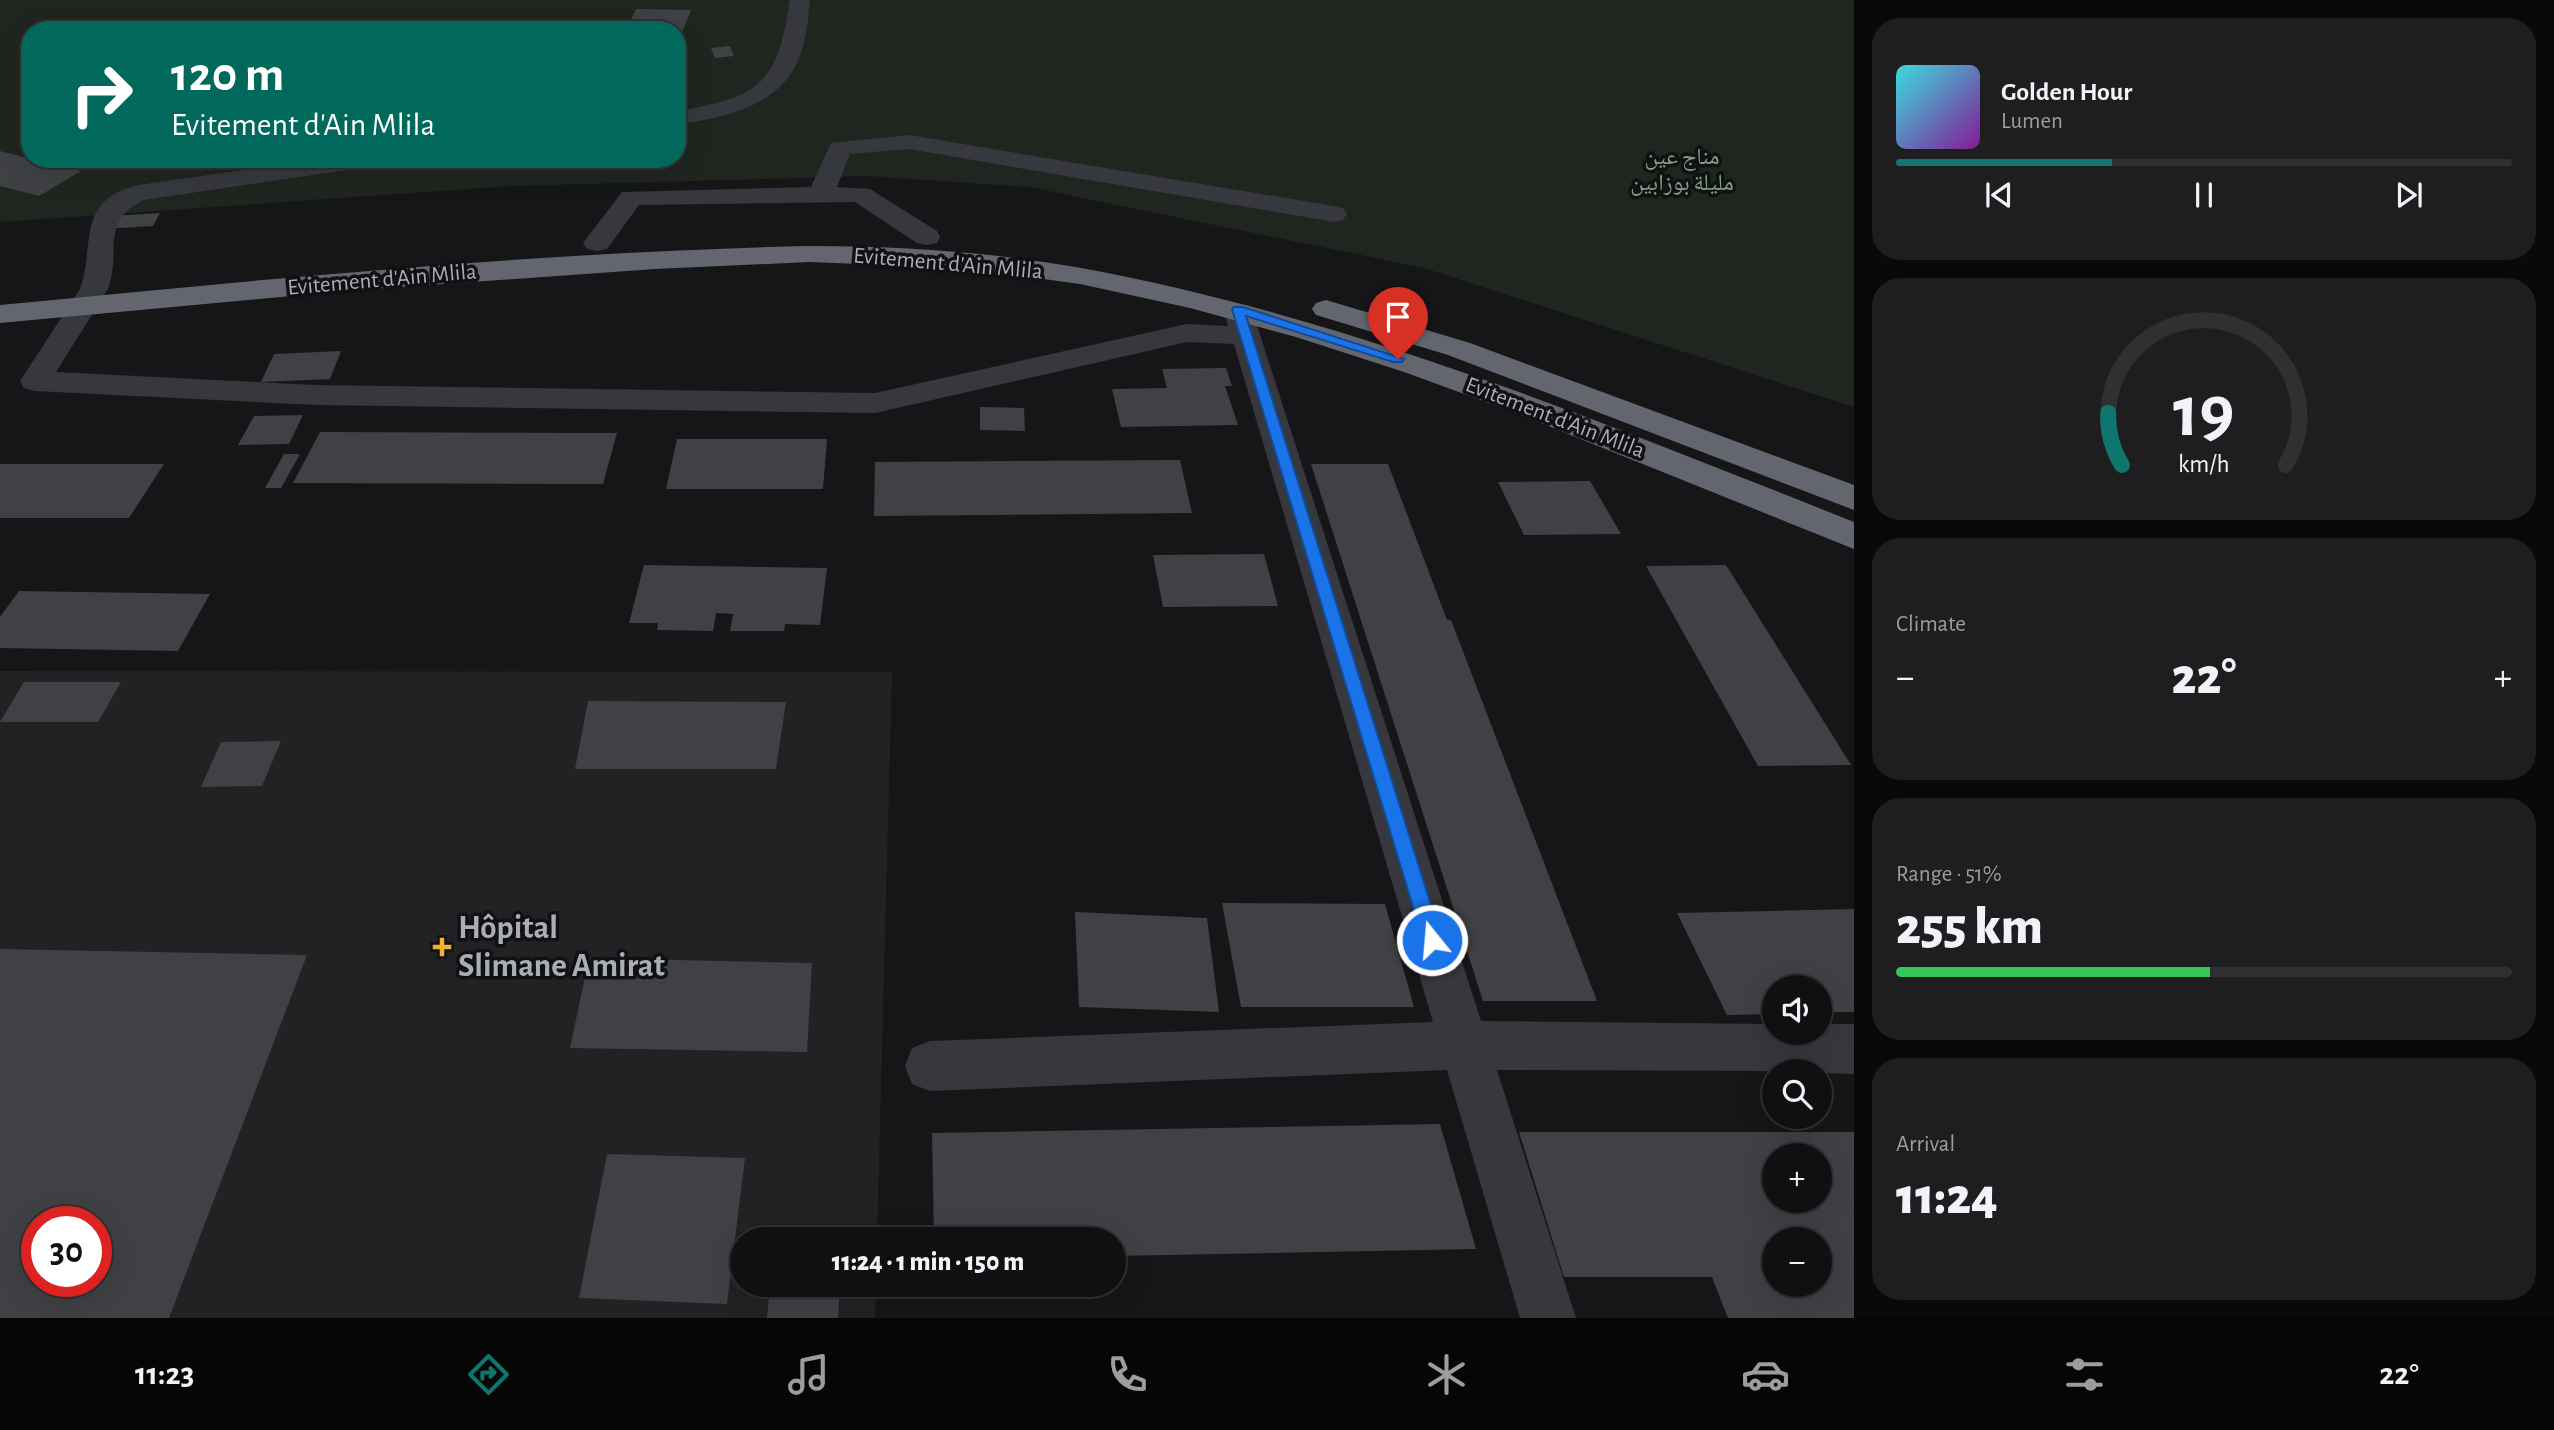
<!DOCTYPE html>
<meta charset="utf-8">
<style>
:root{--surface:#101012;--page:#1e1e20;--text:#f1f3f6;--muted:#9c9d9f;--line:#303032;--accent:#0f766e}
body{margin:0;font-family:"Alegreya Sans","Noto Naskh Arabic",sans-serif;background:var(--page);color:var(--text);height:100vh;display:flex;flex-direction:column;font-size:26px;white-space:nowrap}
*{box-sizing:border-box;margin:0}
p{font-size:23px;color:var(--muted)}
.icon{flex:none;width:38px;height:38px;fill:none;stroke:currentColor;stroke-width:2;stroke-linecap:round;stroke-linejoin:round}
.map{position:relative;flex:1;overflow:hidden}
.panel{display:flex;flex-direction:column;gap:18px;padding:18px;background:#09090a;width:700px}
.panel>*{flex:none}
.guide{position:absolute;left:21px;top:21px;width:665px;height:147px;border-radius:28px;box-shadow:0 7px 28px #0002,0 0 0 2px var(--line);background:#00695c;color:#fff;overflow:hidden}
.controls{position:absolute;left:1762px;top:975px;display:grid;gap:14px}
.controls a{display:grid;place-items:center;width:70px;height:70px;border-radius:50%;background:var(--surface);box-shadow:0 7px 28px #0002,0 0 0 2px var(--line);font-size:35px}
.speed{position:absolute;left:21px;top:1206px;display:flex;gap:14px;font-size:35px;font-weight:700;text-align:center}
.speed>*{display:grid;place-content:center;width:91px;height:91px;border-radius:50%;background:var(--surface);box-shadow:0 7px 28px #0002,0 0 0 2px var(--line);line-height:1}
.speed .limit{border:10px solid #d22;background:#fff;color:#111}
.pin{position:absolute;display:grid;place-items:center;width:60px;height:60px;color:#fff;margin:-72px -30px;border-radius:50% 50% 50% 0;rotate:-45deg;box-shadow:0 0 7px #0007}
.pin .icon{rotate:45deg}
.me{position:absolute;width:77px;margin:-38px;rotate:343deg;stroke-linejoin:round;filter:drop-shadow(0 0 5px #0008)}
.turn{display:flex;align-items:center;gap:24px;height:147px;padding:0 35px;font-size:32px}
.turn .icon{width:91px;height:91px;stroke-width:2.5}
.turn b{display:block;font-size:49px;line-height:60px}
.big{font-size:52px;font-weight:800;line-height:1.1}
.panel .widget{flex:1;display:flex;flex-direction:column;justify-content:center;gap:10px;min-width:0;padding:0 24px;border-radius:28px;background:var(--page)}
.panel .dial{align-items:center;gap:0}
.dial svg{height:182px;overflow:visible;fill:none;stroke:var(--line);stroke-width:7;stroke-linecap:round;text-anchor:middle}
.dial text{fill:var(--text);stroke:none}
.song{display:flex;align-items:center;gap:21px}
.cover{width:84px;height:84px;border-radius:10px;background:linear-gradient(135deg,hsl(180 70% 55%),hsl(290 70% 35%))}
.played{height:7px;border-radius:4px;background:linear-gradient(90deg,var(--accent) 35%,var(--line) 35%)}
.keys{display:flex;justify-content:space-around;direction:ltr}
.heat{display:flex;justify-content:space-between;align-items:center;font-size:38px;direction:ltr}
.charge{height:10px;border-radius:5px;background:linear-gradient(90deg,#34c759 51%,var(--line) 0)}
.trip{position:absolute;left:730px;top:1227px;width:396px;height:70px;border-radius:35px;background:var(--surface);box-shadow:0 7px 28px #0002,0 0 0 2px var(--line);font-weight:800;line-height:70px;text-align:center}
.tab-bar{display:flex;height:112px;justify-content:space-around;align-items:center;background:#060607;color:var(--muted)}
.tab-bar .icon{width:49px;height:49px}
.tab-bar .on{color:var(--accent)}
.tab-bar b{font-size:32px;color:var(--text)}
main{display:flex;flex:1;min-height:0}
.map>svg:first-child{display:block}
.built{fill:#222225;fill-rule:evenodd}
.green{fill:#1e261f;fill-rule:evenodd}
.building{fill:#404145;fill-rule:evenodd}
.lines{fill:none;stroke-linecap:round;stroke-linejoin:round}
.minor{fill:#37383d;fill-rule:evenodd}
.highway{fill:#63666e;fill-rule:evenodd}
.route{fill:#1a73e8;stroke:#114b97;stroke-width:2}
.poi-dot{fill:#f2b134;stroke:#111113;stroke-width:2.5}
.labels{text-anchor:middle;dominant-baseline:central;stroke-width:7;stroke-linejoin:round;paint-order:stroke}
.far-park-label{font-size:23px;fill:#7fa381;stroke:#111113}
.far-street-label{font-size:23px;fill:#a8adb8;stroke:#111113}
.near-poi-label{font-size:33px;font-weight:bold;fill:#a8adb8;stroke:#111113;text-anchor:start}
</style>
<main>
<div class="map">
<svg width="1854" height="1318" viewBox="0 0 1854 1318">
<rect width="100%" height="100%" fill="#161618"/>
<path class="built" d="M0,671L892,672L877,1239H742V1284L876,1285L875,1318H0ZM37,1222H96V1281H37Z"/>
<path class="green" d="M0,0H1854V407L1424,268L1029,187L867,176L510,186L0,222ZM30,30H677V159H30Z"/>
<g class="building">
<polygon points="636,9 691,10 681,35 677,35 677,30 626,30"/>
<polygon points="730,46 734,56 715,58 711,48"/>
<polygon points="0,151 30,159 81,171 39,196 0,186"/>
<polygon points="160,213 153,226 103,229 111,216"/>
<polygon points="341,351 330,379 261,382 274,354"/>
<polygon points="1226,368 1232,386 1225,386 1238,425 1121,427 1112,389 1167,388 1162,369"/>
<polygon points="980,407 1024,408 1025,431 980,430"/>
<polygon points="303,415 289,444 238,445 254,416"/>
<polygon points="320,432 617,433 603,484 293,483"/>
<polygon points="677,439 827,439 823,489 666,489"/>
<polygon points="284,454 300,454 281,488 265,488"/>
<polygon points="1180,460 1192,513 874,516 875,462"/>
<polygon points="0,464 164,464 129,518 0,518"/>
<polygon points="1311,464 1388,464 1447,620 1451,620 1597,1001 1483,1001"/>
<polygon points="1590,481 1621,534 1524,535 1498,482"/>
<polygon points="1264,554 1278,606 1163,607 1153,555"/>
<polygon points="644,565 827,568 820,625 785,624 784,631 730,631 733,614 716,613 713,631 657,630 658,623 629,623"/>
<polygon points="1726,565 1851,765 1758,766 1646,566"/>
<polygon points="19,591 210,594 178,651 0,648 0,617"/>
<polygon points="24,682 121,682 98,722 0,722"/>
<polygon points="588,701 786,702 776,769 575,769"/>
<polygon points="281,741 262,786 201,787 221,742"/>
<polygon points="1222,903 1385,904 1414,1007 1241,1007"/>
<polygon points="1854,909 1854,1012 1820,1012 1820,987 1774,987 1774,1014 1727,1015 1677,913"/>
<polygon points="1075,912 1207,918 1219,1012 1079,1007"/>
<path d="M0,949L307,955L169,1318H0ZM37,1222H96V1281H37Z"/>
<polygon points="589,958 812,963 807,1052 570,1048"/>
<polygon points="1440,1124 1476,1249 1113,1256 1113,1239 934,1239 932,1133"/>
<path d="M1519,1132H1854V1318H1728L1712,1277H1564ZM1774,1155H1820V1200H1774ZM1774,1239H1820V1284H1774Z"/>
<polygon points="607,1154 745,1158 727,1304 579,1298"/>
<polygon points="770,1284 840,1284 838,1318 767,1318"/>
</g>
<g class="lines">
<g class="minor">
<path d="M790,0H810C808,18 807,36 801,53C783,107 726,116 677,125V111C761,97 777,84 790,0Z"/>
<polygon points="909,135 1334,206 1343,208 1347,214 1343,220 1334,222 909,149 850,154 837,187 870,189 937,231 940,237 937,243 927,245 917,243 855,202 639,205 607,249 597,251 587,249 583,243 622,192 811,187 831,143"/>
<path d="M320,159H385L382,164L373,166L144,200C99,222 122,248 108,289L56,372L316,385L875,393L1187,324L1228,326L1225,313L1229,307L1239,304L1249,307L1253,313L1481,1021L1774,1024V1032H1820V1024H1854V1074L1820,1073V1071L1497,1070L1576,1318H1520L1447,1070L930,1091L912,1084L905,1066L912,1048L930,1041L1433,1022L1234,344L1187,342L875,413L316,405L35,391L24,388L20,381L80,289C96,243 75,201 138,185Z"/>
</g>
<g class="highway">
<path d="M809,246C900,246 991,252 1081,268C1349,317 1602,422 1854,522V549L1516,413L1407,373L1296,337L1190,308L1080,284L963,268L809,262L655,269L345,291L0,323V305C269,279 539,252 809,246Z"/>
<polygon points="1326,300 1470,343 1854,485 1854,510 1448,355 1316,315 1312,309 1316,303"/>
</g>
</g>
<polygon class="route" points="1234,307 1243,307 1404,359 1402,362 1393,362 1246,316 1442,940 1439,946 1432,949 1425,946 1423,940 1232,309"/>
<path class="poi-dot" d="M438.5 936.5h7v7h7v7h-7v7h-7v-7h-7v-7h7z"/>
<g class="labels">
<g class="far-park-label">
<text x="1682" y="157">مناج عين<tspan x="1682" dy="26">مليلة بوزابين</tspan></text>
</g>
<g class="far-street-label">
<text transform="translate(948 264) rotate(5)">Evitement d'Ain Mlila</text>
<text transform="translate(382 280) rotate(-5)">Evitement d'Ain Mlila</text>
<text transform="translate(1555 418) rotate(21)">Evitement d'Ain Mlila</text>
</g>
<g class="near-poi-label">
<text x="458" y="928">Hôpital<tspan x="458" dy="38">Slimane Amirat</tspan></text>
</g>
</g>
</svg>
<div class="controls">
<a><svg class="icon" aria-label="sound" viewBox="0 0 24 24"><path d="M4 9h4l5-4v14l-5-4H4zM17 9q2 3 0 6"/></svg></a>
<a><svg class="icon" aria-label="search" viewBox="0 0 24 24"><circle cx="10" cy="10" r="6"/><path d="M15 15l6 6"/></svg></a>
<a>+</a>
<a>−</a>
</div>
<div class="speed"><div class="limit">30</div></div>
<div class="pin" style="left:1398px;top:359px;background:#d93025"><svg class="icon" aria-label="arrive" viewBox="0 0 24 24"><path d="M6 21V4h12l-3 4 3 4H6"/></svg></div>
<svg class="me" style="left:1432px;top:940px" viewBox="-20 -20 40 40"><circle r="17" fill="#1a73e8" stroke="#fff" stroke-width="3"/><path d="M0-11L8 9 0 5-8 9z" fill="#fff"/></svg>
<div class="trip">11:24 · 1 min · 150 m</div>
<div class="guide">
<div class="turn"><svg class="icon" aria-label="right" viewBox="0 0 24 24"><path d="M7 20v-9h11M14 6l5 5-5 5"/></svg><div><b>120 m</b>Evitement d'Ain Mlila</div></div>
</div>
</div>
<section class="panel">
<div class="widget">
<div class="song"><i class="cover"></i><div><b>Golden Hour</b><p>Lumen</p></div></div>
<div class="played"></div>
<div class="keys"><svg class="icon" aria-label="previous" viewBox="0 0 24 24"><path d="M18 5L8 12l10 7zM5 5v14"/></svg><svg class="icon" aria-label="pause" viewBox="0 0 24 24"><path d="M8 5v14M16 5v14"/></svg><svg class="icon" aria-label="next" viewBox="0 0 24 24"><path d="M6 5l10 7-10 7zM19 5v14"/></svg></div>
</div>
<div class="widget dial"><svg viewBox="0 0 100 80">
<path d="M14 69A42 42 0 1 1 86 69"/>
<path d="M14 69A42 42 0 0 1 8 46" stroke="#0f766e"/>
<text x="50" y="56" font-size="32" font-weight="700">19</text>
<text x="50" y="72" font-size="11">km/h</text>
</svg></div>
<div class="widget"><p>Climate</p>
<div class="heat"><a>−</a><b class="big">22°</b><a>+</a></div>
</div>
<div class="widget"><p>Range · 51%</p><b class="big">255 km</b><div class="charge"></div></div>
<div class="widget"><p>Arrival</p><b class="big">11:24</b></div>
</section>
</main>
<nav class="tab-bar">
<b>11:23</b>
<svg class="icon on" aria-label="directions" viewBox="0 0 24 24"><path d="M12 3l9 9-9 9-9-9zM9 14v-3h6M13 9l2 2-2 2"/></svg>
<svg class="icon" aria-label="music" viewBox="0 0 24 24"><path d="M9 18V5l10-2v13"/><circle cx="6" cy="18" r="3"/><circle cx="16" cy="16" r="3"/></svg>
<svg class="icon" aria-label="phone" viewBox="0 0 24 24"><path d="M5 4h4l2 5-3 2q2 4 5 5l2-3 5 2v4C11 20 4 13 5 4z"/></svg>
<svg class="icon" aria-label="climate" viewBox="0 0 24 24"><path d="M12 3v18M4 7l16 10M4 17L20 7"/></svg>
<svg class="icon" aria-label="car" viewBox="0 0 24 24"><path d="M5 17H2v-5l4-1 3-4h7l3 4 3 1v5h-3M9 17h6M6 11h13"/><circle cx="7" cy="17" r="2"/><circle cx="17" cy="17" r="2"/></svg>
<svg class="icon" aria-label="filters" viewBox="0 0 24 24"><path d="M4 7h16M4 17h16"/><circle cx="9" cy="7" r="2"/><circle cx="15" cy="17" r="2"/></svg>
<b>22°</b>
</nav>
